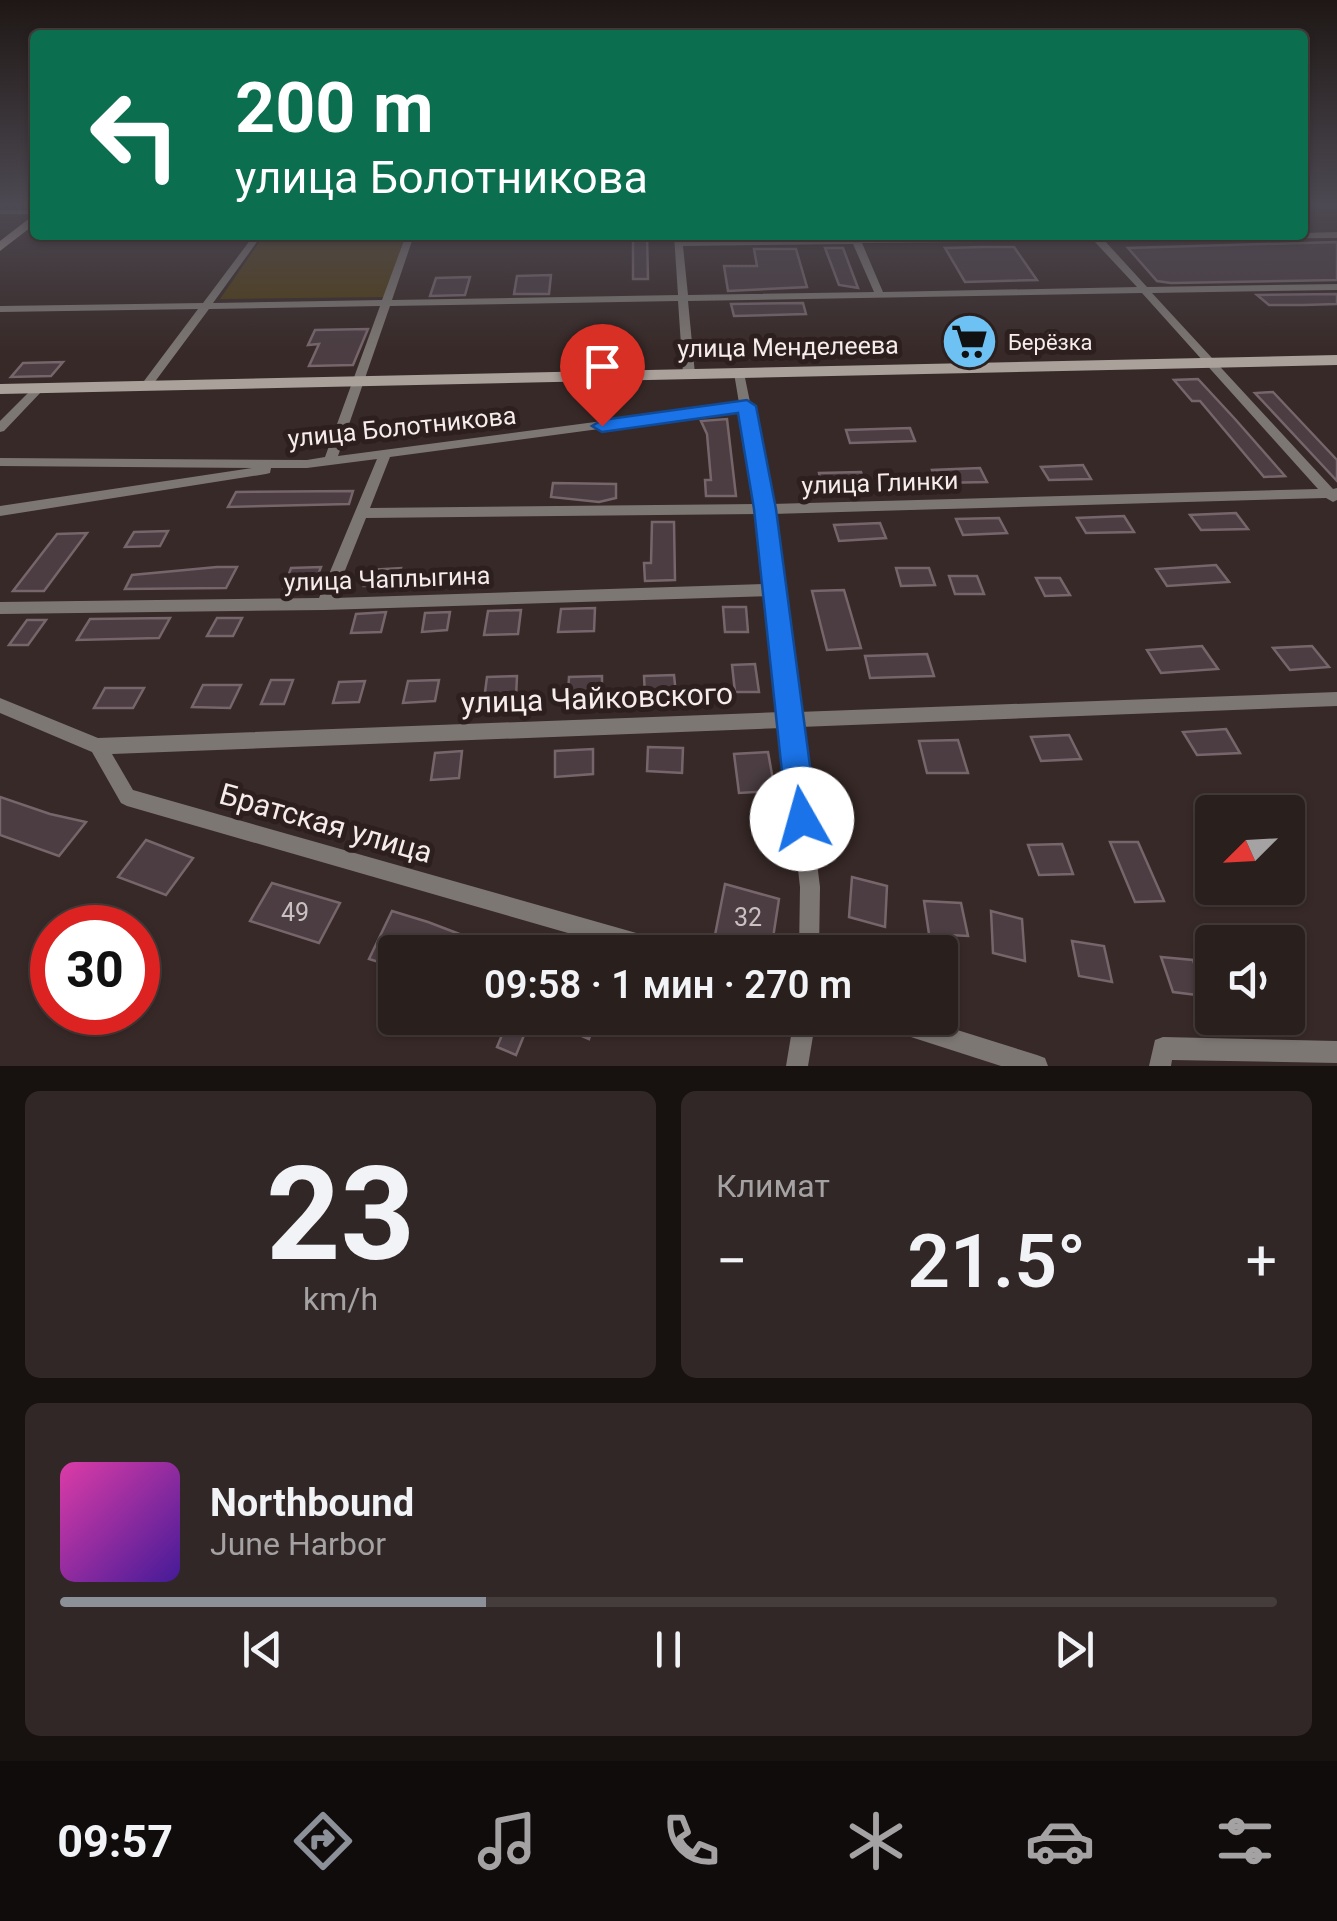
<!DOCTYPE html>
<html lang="ru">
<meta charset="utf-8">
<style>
:root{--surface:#291f1d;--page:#312726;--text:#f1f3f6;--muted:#a5a2a4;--line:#453d3b;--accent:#8c9099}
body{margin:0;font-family:Roboto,sans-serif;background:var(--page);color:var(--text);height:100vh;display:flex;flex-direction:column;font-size:38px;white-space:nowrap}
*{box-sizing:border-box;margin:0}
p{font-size:32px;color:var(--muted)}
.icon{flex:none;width:55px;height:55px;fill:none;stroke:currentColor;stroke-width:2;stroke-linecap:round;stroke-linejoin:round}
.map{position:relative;height:1066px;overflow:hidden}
.drawer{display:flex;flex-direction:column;gap:25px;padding:25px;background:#171110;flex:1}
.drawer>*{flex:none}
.guide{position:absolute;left:30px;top:30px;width:1278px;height:210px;border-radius:10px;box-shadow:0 2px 8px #0004,0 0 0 2px var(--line);background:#0b6e4f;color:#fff;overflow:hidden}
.needle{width:65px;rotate:246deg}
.buttons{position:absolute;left:1195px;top:795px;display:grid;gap:20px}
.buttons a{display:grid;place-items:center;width:110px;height:110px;border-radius:10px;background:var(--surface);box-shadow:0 2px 8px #0004,0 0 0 2px var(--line);font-size:50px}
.speed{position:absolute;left:30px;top:905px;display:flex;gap:20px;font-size:50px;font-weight:700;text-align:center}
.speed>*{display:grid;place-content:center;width:130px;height:130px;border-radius:50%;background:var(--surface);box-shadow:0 2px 8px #0004,0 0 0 2px var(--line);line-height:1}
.speed .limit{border:15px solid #d22;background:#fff;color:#111}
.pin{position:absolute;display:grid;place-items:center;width:85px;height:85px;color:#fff;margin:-102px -42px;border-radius:50% 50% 50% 0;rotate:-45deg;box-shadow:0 0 10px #0007}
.pin .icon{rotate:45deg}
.me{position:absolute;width:110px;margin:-55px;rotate:353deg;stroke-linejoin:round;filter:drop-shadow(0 0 8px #0008)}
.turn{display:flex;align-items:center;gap:35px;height:210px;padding:0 40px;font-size:45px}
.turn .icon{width:130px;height:130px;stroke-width:2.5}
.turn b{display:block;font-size:70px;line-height:85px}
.big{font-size:75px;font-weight:600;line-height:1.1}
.drawer .card{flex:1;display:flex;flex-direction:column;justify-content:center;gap:15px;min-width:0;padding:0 35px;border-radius:15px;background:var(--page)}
.drawer .dial{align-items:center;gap:0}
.dial b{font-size:130px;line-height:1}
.song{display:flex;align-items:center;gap:30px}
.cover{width:120px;height:120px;border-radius:15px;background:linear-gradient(135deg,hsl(320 70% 55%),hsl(260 70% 35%))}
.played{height:10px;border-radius:5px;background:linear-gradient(90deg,var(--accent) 35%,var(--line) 35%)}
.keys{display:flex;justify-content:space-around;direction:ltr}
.heat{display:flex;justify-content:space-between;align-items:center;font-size:55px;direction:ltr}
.drawer .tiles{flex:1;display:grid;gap:25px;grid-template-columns:1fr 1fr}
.card:last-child{grid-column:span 2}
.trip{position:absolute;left:378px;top:935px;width:580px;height:100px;border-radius:10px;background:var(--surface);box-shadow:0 2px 8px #0004,0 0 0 2px var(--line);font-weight:600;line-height:100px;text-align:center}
.tabs{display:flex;height:160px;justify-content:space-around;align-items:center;background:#100c0c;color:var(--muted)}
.tabs .icon{width:70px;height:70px}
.tabs .active{color:var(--accent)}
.tabs b{font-size:45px;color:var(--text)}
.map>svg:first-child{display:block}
.green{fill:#503d13}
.building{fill:#4b3d42;stroke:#76666c;stroke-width:2.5}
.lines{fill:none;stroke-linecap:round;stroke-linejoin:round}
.street{fill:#7d7773;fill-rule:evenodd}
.secondary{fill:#aba19b;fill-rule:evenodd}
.route{fill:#1a73e8;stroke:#114b97;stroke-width:2.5}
.labels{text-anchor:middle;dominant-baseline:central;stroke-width:10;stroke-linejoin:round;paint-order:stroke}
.far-poi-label{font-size:22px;fill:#f6eceb;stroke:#2d1f1e;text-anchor:start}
.street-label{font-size:25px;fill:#f6eceb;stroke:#2d1f1e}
.near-number-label{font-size:25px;fill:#cbc0c1}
.near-street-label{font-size:30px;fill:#f6eceb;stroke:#2d1f1e}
</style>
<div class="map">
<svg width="1337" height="1066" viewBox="0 0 1337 1066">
<rect width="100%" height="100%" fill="#372927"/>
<polygon class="green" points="264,235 406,235 385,297 220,299"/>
<g class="building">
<polygon points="647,235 648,279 633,279 633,236"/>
<polygon points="1337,242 1337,280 1171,283 1157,281 1128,248"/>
<polygon points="983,247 1014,247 1037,280 965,282 945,248"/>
<polygon points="825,248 843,248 858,288 839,285"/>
<polygon points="754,249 796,249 807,287 728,291 724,266 757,266"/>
<polygon points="551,275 549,294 514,294 517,276"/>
<polygon points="470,277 465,295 430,296 436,278"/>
<polygon points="1337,294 1337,304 1303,305 1269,305 1257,295"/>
<polygon points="803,303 806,314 734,316 731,304"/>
<polygon points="368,329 353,365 309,366 319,344 308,345 315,330"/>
<polygon points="63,362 51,376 11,377 23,363"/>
<polygon points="1198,379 1235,419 1285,476 1264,477 1200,401 1192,401 1174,380"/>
<polygon points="1273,392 1337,460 1337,481 1255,393"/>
<polygon points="727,419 736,496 706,496 705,480 711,480 707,434 701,421"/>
<polygon points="910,428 915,441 850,443 846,430"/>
<polygon points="1083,465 1091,479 1049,480 1041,467"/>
<polygon points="980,468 987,482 937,483 932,470"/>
<polygon points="861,472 866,486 822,487 819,473"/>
<polygon points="553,483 616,484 616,498 599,502 551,497"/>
<polygon points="353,491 349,504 228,507 236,492"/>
<polygon points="1236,513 1248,529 1201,530 1190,515"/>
<polygon points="1124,516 1134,532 1086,533 1077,518"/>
<polygon points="999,518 1007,533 963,535 956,519"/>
<polygon points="652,522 674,522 675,580 645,581 644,563 651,563"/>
<polygon points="880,523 886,538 839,541 834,525"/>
<polygon points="168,531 160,546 125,547 134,532"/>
<polygon points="87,533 44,591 13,591 57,534"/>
<polygon points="1216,565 1229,582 1167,586 1156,569"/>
<polygon points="217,567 237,567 226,588 125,589 132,575"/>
<polygon points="321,567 314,586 284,588 291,568"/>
<polygon points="401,568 397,585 364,586 368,570"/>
<polygon points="896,568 929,568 935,585 901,586"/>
<polygon points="949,576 977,576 984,594 955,594"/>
<polygon points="1036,578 1060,578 1070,595 1045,596"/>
<polygon points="844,590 861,648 827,650 812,591"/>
<polygon points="723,607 746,607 748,632 725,632"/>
<polygon points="595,608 594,631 558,632 561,609"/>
<polygon points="521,610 518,634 484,635 488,611"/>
<polygon points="386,612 381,632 351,633 356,614"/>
<polygon points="450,612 447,630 422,632 425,613"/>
<polygon points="170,618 159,638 77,640 90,619"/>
<polygon points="217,618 242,618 233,636 207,636"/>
<polygon points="27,620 46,620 28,645 9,645"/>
<polygon points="1202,646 1218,669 1161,673 1147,650"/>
<polygon points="1312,646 1329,667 1290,670 1273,648"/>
<polygon points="927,654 934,676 870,678 865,656"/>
<polygon points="755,664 759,692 735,692 732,665"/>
<polygon points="674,675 676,694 645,696 644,676"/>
<polygon points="517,676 516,698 484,700 487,677"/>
<polygon points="602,676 602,694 568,696 569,677"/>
<polygon points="271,680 293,680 284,704 261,704"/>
<polygon points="439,680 435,701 403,703 408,681"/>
<polygon points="365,681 359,702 333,703 339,682"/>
<polygon points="203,685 241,685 230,708 192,707"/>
<polygon points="105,688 144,688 133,708 94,708"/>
<polygon points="1226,729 1240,753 1197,755 1183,732"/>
<polygon points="1069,735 1081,759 1041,761 1031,737"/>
<polygon points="958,740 968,773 927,773 919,741"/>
<polygon points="648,747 683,748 682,773 647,771"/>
<polygon points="593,749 593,774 555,777 555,751"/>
<polygon points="462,751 459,778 431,780 435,753"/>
<polygon points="768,752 775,791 739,793 734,754"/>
<polygon points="0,797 50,814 86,822 59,856 0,835"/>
<polygon points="146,840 193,858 166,895 118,877"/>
<polygon points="1110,842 1138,842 1164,901 1135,902"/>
<polygon points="1062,844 1073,874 1039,875 1028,845"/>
<polygon points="852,877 887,886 885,927 849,917"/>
<polygon points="272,883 340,903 319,943 250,921"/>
<polygon points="725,884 779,899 771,951 715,935"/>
<polygon points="924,901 961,903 968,936 929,934"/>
<polygon points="392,911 428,922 483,943 478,952 395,952 395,967 369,959"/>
<polygon points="991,911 1022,919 1025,961 993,953"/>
<polygon points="1072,941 1104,946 1112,982 1079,976"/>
<polygon points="1161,957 1193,960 1205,996 1173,992"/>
<polygon points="509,1018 531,1018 516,1055 497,1047"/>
<polygon points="539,1018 596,1018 589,1039"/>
</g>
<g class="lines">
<g class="street">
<rect x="0" y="210" width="35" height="4"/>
<path d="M1337,232V238L1104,240L1147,287L1337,284V290L1152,293L1333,489L1337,488V500L1333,502L1326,498L772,514L798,712L1337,692V706L800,727L820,887L819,952H799L800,887L782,728L112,754L133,790L668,942L675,945L678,952H634L127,806L121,803L92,752L0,713V698L98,738L781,712L768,596L324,610L0,614V602L319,598L377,459L307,468H271L270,473L266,474L0,516V506L252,468L0,466V458L307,460L325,457L380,306L209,309L151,387L147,388L141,385L198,309L0,312V306L203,303L254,235H262L213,303L382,300L406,235H414L392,300L678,295L674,235H682L683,240L851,238L850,235H858L859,238L1302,235V233ZM1094,241L1137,287L883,292L862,243ZM853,244L874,292L688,295L683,246ZM1142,293L1318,489L771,504L744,373L739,370L734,373L739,403L338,456L390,306L678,301L683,374L689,377L695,374L688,301ZM740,410L757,504L370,508L390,457ZM759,514L767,584L334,598L366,518Z"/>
<polygon points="38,386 44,389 42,391 4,431 0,432 0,421 34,387"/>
<polygon points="794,1018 816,1018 808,1066 786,1066"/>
<polygon points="875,1018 919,1018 1037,1055 1045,1058 1048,1066 1001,1066 886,1029 878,1026"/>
<polygon points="1163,1037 1337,1041 1337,1063 1172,1060 1171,1066 1149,1066 1155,1040"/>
</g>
<g class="secondary">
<polygon points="35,214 35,224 0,251 0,241"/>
<polygon points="1337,355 1337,365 0,394 0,384"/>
</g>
</g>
<linearGradient id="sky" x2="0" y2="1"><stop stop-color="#1e1715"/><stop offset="0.58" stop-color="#4d4952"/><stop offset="1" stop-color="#4d4952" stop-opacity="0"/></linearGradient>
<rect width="1337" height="353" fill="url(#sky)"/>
<polygon class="route" points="747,400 756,406 776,509 817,819 813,830 802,834 791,830 787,819 754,509 738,413 602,432 592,426 602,420"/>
<defs>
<symbol id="supermarket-disc" viewBox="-11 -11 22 22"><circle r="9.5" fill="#6ec2f3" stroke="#2d1f1e"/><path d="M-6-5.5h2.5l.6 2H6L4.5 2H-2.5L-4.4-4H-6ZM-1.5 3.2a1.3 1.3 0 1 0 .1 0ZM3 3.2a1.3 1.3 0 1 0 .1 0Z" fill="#111"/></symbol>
</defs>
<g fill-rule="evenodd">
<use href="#supermarket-disc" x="938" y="310" width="63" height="63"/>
</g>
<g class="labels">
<g class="far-poi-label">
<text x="1008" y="342">Берёзка</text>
</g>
<g class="street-label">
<text transform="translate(788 347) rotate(-1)">улица Менделеева</text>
<text transform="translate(402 427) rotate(-6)">улица Болотникова</text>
<text transform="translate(880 483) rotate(-2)">улица Глинки</text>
<text transform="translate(387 579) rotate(-2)">улица Чаплыгина</text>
</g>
<g class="near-number-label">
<text x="295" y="912">49</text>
<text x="748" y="917">32</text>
</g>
<g class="near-street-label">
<text transform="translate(597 698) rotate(-2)">улица Чайковского</text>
<text transform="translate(326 823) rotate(16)">Братская улица</text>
</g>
</g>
</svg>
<div class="buttons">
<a><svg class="needle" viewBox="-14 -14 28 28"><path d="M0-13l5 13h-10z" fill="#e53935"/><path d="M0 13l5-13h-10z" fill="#a5a2a4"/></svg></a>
<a><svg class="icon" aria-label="sound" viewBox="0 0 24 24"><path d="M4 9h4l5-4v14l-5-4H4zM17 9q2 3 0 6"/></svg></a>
</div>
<div class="speed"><div class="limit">30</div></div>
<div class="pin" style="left:602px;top:426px;background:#d93025"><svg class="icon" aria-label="arrive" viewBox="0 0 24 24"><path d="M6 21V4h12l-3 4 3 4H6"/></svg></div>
<svg class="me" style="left:802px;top:819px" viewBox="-20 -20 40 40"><circle r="19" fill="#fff"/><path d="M0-13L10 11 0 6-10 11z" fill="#1a73e8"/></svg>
<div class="trip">09:58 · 1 мин · 270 m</div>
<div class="guide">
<div class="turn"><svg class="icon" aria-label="left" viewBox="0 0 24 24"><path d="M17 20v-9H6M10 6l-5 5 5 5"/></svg><div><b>200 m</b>улица Болотникова</div></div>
</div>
</div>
<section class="drawer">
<div class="tiles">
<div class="card dial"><b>23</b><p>km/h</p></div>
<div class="card"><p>Климат</p>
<div class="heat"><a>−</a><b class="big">21.5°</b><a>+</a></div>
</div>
<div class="card">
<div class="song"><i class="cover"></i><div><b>Northbound</b><p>June Harbor</p></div></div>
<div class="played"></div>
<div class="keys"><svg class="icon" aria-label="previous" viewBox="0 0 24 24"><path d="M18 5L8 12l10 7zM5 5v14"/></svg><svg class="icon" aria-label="pause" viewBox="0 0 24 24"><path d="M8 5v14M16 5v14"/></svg><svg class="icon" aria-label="next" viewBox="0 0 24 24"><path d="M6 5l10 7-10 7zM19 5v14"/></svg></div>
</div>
</div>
</section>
<nav class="tabs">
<b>09:57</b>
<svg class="icon active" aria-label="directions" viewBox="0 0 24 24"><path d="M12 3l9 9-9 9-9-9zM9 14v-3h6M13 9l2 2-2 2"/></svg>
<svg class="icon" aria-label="music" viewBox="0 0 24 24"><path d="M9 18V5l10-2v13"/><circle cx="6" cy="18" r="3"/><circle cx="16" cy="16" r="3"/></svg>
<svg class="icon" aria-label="phone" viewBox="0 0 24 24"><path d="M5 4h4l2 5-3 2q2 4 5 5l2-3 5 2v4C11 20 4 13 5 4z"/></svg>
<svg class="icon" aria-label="climate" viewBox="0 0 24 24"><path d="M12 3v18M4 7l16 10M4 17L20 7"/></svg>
<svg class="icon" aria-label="car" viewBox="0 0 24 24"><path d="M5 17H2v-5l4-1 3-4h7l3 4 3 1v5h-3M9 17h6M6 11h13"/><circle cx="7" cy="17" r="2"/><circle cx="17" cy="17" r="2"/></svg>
<svg class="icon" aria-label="filters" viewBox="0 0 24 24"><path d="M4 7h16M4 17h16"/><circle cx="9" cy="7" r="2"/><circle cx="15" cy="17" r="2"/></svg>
</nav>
